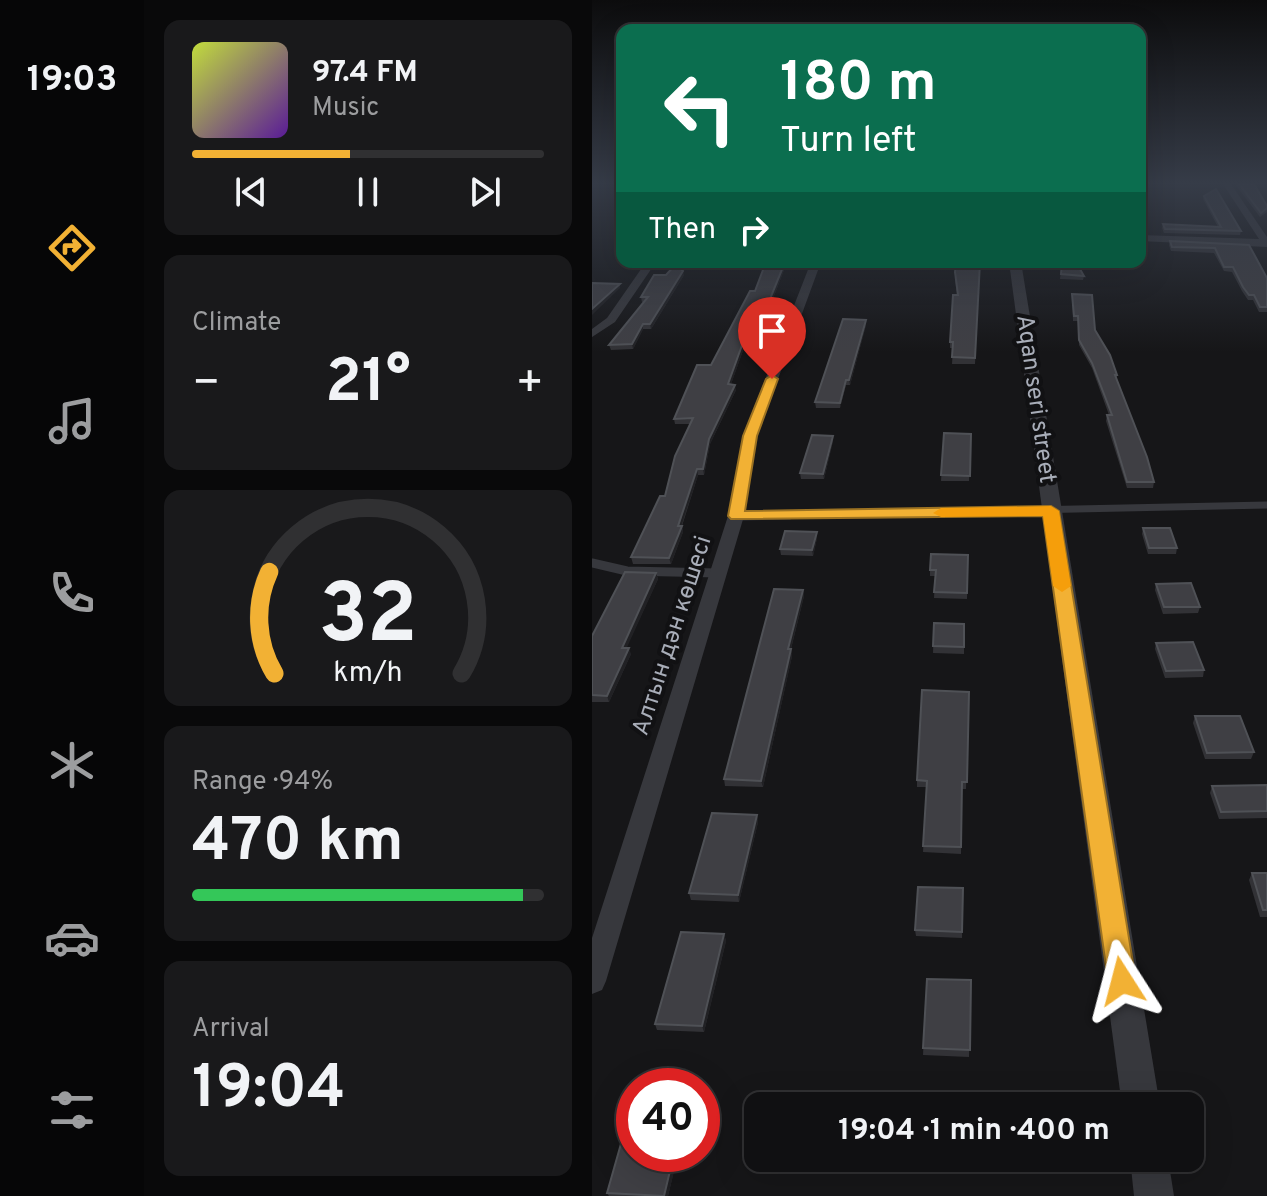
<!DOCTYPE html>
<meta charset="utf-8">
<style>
:root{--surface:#101012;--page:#19191b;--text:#f1f3f6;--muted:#9c9d9f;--line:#303032;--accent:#f2b134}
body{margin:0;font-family:Overpass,sans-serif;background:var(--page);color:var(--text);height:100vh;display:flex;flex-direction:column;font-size:30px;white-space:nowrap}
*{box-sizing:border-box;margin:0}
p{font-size:26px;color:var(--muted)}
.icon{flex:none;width:44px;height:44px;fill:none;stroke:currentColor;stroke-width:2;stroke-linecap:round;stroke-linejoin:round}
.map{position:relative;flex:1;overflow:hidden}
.drawer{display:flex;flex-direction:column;gap:20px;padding:20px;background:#09090a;width:448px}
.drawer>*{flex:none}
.guide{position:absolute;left:24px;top:24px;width:530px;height:244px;border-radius:16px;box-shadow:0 8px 32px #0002,0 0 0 2px var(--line);background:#0b6e4f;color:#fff;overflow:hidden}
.speed{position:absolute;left:24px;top:1068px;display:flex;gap:16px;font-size:40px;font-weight:700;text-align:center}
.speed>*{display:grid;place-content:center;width:104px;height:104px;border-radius:50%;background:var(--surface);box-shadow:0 8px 32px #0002,0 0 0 2px var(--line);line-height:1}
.speed .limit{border:12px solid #d22;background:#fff;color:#111}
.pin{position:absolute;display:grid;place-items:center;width:68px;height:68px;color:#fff;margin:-82px -34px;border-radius:50% 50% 50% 0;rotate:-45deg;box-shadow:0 0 8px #0007}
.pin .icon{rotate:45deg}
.me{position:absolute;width:88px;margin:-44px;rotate:351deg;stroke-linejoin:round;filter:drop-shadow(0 0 6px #0008)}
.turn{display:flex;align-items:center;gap:28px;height:168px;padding:0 32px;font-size:36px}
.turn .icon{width:104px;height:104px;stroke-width:2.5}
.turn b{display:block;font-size:56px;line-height:68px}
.then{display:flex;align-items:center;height:76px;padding:0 32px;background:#0003;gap:16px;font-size:30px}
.big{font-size:60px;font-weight:700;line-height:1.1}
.drawer .tile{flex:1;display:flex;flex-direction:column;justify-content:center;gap:12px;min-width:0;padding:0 28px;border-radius:16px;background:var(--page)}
.drawer .dial{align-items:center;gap:0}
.dial svg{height:208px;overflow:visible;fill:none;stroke:var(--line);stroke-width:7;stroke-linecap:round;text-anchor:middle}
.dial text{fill:var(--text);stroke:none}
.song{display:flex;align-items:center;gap:24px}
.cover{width:96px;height:96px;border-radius:12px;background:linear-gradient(135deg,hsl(70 70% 55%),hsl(270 70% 35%))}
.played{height:8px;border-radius:4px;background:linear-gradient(90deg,var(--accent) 45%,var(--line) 45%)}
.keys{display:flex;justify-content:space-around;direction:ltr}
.heat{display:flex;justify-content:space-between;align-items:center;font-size:44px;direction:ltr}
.charge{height:12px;border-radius:6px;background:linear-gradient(90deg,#34c759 94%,var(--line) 0)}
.trip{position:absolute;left:152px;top:1092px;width:460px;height:80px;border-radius:16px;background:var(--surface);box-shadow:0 8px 32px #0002,0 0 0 2px var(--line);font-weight:700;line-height:80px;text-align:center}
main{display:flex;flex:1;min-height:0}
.tabs{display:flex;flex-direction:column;width:144px;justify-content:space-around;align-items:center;background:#060607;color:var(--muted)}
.tabs .icon{width:56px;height:56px}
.tabs .selected{color:var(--accent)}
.tabs b{font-size:36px;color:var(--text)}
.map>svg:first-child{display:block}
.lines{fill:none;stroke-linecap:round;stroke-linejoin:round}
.service-far1{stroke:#37383d;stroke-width:7}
.service{stroke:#37383d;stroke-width:9}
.minor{fill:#37383d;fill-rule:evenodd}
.tertiary{fill:#37383d;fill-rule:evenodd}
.wall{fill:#323236}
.shaded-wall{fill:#212124}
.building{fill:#3f3f44;stroke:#4f5156;stroke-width:2}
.route{fill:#f2b134;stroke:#9d7322;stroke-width:2}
.slow{fill:#f59e0b}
.labels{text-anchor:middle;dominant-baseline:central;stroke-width:8;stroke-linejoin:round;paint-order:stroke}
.street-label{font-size:24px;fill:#a8adb8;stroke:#111113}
</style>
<main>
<nav class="tabs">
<b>19:03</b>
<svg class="icon selected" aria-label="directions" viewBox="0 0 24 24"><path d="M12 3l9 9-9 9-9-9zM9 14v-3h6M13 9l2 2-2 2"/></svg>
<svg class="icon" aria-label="music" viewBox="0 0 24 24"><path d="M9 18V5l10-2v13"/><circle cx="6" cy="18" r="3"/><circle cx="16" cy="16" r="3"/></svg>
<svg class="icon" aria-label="phone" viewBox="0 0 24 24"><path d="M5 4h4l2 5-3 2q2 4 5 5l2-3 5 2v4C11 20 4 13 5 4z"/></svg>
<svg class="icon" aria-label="climate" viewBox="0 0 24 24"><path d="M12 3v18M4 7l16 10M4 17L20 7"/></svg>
<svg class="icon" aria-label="car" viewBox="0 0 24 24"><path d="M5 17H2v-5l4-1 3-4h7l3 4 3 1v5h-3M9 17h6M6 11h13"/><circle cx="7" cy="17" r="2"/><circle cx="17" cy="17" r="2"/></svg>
<svg class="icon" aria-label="filters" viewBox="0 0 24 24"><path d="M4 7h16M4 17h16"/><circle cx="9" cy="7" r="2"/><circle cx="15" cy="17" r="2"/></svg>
</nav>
<section class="drawer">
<div class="tile">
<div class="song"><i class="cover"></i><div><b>97.4 FM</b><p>Music</p></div></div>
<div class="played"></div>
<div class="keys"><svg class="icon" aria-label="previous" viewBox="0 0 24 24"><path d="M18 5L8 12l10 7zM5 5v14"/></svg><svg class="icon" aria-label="pause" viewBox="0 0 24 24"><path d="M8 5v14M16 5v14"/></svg><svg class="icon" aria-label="next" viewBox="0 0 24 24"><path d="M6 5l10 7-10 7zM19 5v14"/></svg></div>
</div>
<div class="tile"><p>Climate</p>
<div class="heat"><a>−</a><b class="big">21°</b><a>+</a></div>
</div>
<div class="tile dial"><svg viewBox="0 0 100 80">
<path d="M14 69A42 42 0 1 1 86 69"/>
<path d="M14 69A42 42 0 0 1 12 30" stroke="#f2b134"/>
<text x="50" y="56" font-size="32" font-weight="700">32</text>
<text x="50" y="72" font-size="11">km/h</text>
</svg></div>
<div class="tile"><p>Range · 94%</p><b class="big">470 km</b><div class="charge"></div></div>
<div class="tile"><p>Arrival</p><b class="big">19:04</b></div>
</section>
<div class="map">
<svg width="675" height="1196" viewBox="0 0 675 1196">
<rect width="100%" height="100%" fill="#161618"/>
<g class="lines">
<polyline class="service-far1" points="144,516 675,505"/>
<g class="service">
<polyline points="144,516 198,515"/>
<polyline points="0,563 35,571 126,573"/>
</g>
<g class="minor">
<polygon points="631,184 639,184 675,237 675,247 548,241 548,235 667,239"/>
<polygon points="54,262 64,262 23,322 0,337 0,329 15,318"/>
<polygon points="219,262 229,262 165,436 152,516 14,981 10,990 0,994 0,938 136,516 151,436"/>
</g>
<g class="tertiary">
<polygon points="417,262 429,262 568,1106 530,1106"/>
<polygon points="538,1158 576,1158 582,1196 542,1196"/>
</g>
</g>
<g class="wall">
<polygon points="643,184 662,184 675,206 675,212 668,217"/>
<polygon points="612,196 649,231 648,235 572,233 570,228 571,224 626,227 611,199"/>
<polygon points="578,241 657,245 675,278 675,312 667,312 661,300 656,300 650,291 640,272 632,271 622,253 579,251 577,245"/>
<polygon points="174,262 195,262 177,309 157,342 154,342 139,384 144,390 118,444 112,475 106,475 90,526 91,532 79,564 41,564 39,557 73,496 98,424 83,424 82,419 119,365 163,291"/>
<polygon points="364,262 388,262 383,364 360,364 361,348 358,348 358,342 365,295 363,278"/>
<polygon points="470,262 492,276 491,280 468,279"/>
<polygon points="92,275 59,329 51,329 41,349 19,350 17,345 52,302 50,302 49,297"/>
<polygon points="480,294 503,330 525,375 525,380 562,482 561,488 535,488 514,421 515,415 517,415 500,368 487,345 486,321 481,321"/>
<polygon points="274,325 258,385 254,385 248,408 224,408 223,402"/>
<polygon points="352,433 379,434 377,481 349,481"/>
<polygon points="241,436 241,441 232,479 209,479 208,473"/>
<polygon points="551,528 585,548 584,554 556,554 550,534"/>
<polygon points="225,532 225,538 221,556 189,555 188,549"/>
<polygon points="376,555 375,599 342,598 343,576 338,576 338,570"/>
<polygon points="64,573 66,579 34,648 39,654 17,702 0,702 0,636"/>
<polygon points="564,584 608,607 606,613 571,614 563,590"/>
<polygon points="211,590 212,596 199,649 200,656 171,787 133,786 132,779"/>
<polygon points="342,623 372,624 372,654 341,653"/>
<polygon points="564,643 612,670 611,677 573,678 563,649"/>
<polygon points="377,692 374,789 370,789 369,854 331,852 335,787 325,787 325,780"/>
<polygon points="603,716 662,752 659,759 613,759 601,723"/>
<polygon points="675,785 675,818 627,819 618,793 620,786"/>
<polygon points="165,815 166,822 147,902 99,900 97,893"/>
<polygon points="660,873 675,873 675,917 668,917 657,880"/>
<polygon points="371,888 370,938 324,936 323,930"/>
<polygon points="132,934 134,941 112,1032 65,1030 63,1024"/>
<polygon points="335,979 379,980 377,1057 331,1055"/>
<polygon points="86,1154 76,1196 17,1196 15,1193"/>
</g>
<g class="shaded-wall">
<polygon points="193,262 195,262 177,309 157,342 157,337"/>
<polygon points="91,271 92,275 59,329 58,324"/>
<polygon points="28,284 28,288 0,315 0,309"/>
<polygon points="274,320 274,325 258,385 257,380"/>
<polygon points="51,324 51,329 41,349 40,344"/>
<polygon points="153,337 154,342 137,390 136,384"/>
<polygon points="254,380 254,385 248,408 248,403"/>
<polygon points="143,385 144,390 118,444 112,475 111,469 117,439"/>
<polygon points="241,436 241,441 232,479 231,474"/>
<polygon points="105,469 106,475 89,527 90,526 91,532 79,564 77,558"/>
<polygon points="225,532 225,538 221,556 220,550"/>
<polygon points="64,573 66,579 32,654 30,648"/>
<polygon points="211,590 212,596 197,656 196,649"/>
<polygon points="37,648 39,654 17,702 15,696"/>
<polygon points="199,649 200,656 171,787 169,781"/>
<polygon points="165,815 166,822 147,902 146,895"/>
<polygon points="132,934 134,941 112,1032 110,1026"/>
<polygon points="82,1154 86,1154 76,1196 72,1196"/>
</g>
<g class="building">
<polygon points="647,184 662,184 675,206 675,208 669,213"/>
<polygon points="624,189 649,231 573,229 571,224 629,227 612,196"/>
<polygon points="578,241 657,245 675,278 675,307 668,307 662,295 657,295 651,287 641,267 632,267 623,248 580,247"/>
<polygon points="174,262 193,262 176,304 157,337 153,337 136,384 143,385 117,439 111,469 105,469 86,526 90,526 77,558 39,557 68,496 73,496 83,456 101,418 82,419 105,365 119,365 158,291 163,291"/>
<polygon points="364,262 388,262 383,358 360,357 361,342 358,342 361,295 366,295 363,272"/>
<polygon points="470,262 484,262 492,276 469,274"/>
<polygon points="83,265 91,271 58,324 51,324 40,344 17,345 56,297 49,297 62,275 74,275"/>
<polygon points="0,283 28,284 0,309"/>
<polygon points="480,294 500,295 503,330 518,355 525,375 523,375 555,457 562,482 535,482 515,415 520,415 500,363 487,340 486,316 482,316"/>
<polygon points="251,319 274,320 257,380 254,380 248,403 223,402"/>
<polygon points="352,433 379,434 378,476 349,475"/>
<polygon points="220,435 241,436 231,474 208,473"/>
<polygon points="551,528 578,528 585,548 557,548"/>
<polygon points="193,531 225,532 220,550 188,549"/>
<polygon points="339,554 376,555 375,593 342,592 344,570 338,570"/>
<polygon points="33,572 64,573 30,648 37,648 15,696 0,695 0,636"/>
<polygon points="599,583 608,607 572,607 564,584"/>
<polygon points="182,589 211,590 196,649 199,649 169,781 132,779"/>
<polygon points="342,623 372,624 372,647 341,646"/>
<polygon points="601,642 612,670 574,671 564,643"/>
<polygon points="330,690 377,692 375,782 370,782 369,847 331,846 335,781 325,780"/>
<polygon points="603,716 648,716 662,752 615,753"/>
<polygon points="675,785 675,811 629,812 620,786"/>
<polygon points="120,813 165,815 146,895 97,893"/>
<polygon points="660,873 675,873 675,910 671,910"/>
<polygon points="326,887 371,888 370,932 323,930"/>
<polygon points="89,932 132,934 110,1026 63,1024"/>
<polygon points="335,979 379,980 378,1050 331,1048"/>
<polygon points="38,1112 42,1112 42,1154 82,1154 72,1196 15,1193"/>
</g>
<linearGradient id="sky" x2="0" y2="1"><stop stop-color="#0c0c0d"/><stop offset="0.52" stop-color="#363c48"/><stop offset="1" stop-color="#363c48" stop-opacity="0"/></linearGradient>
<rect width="675" height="352" fill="url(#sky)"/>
<polygon class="route" points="180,375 186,379 165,436 153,511 459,506 467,511 544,981 540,990 530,994 520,990 516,981 451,516 139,519 136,516 151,436 174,379"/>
<polygon class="slow" points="459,506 467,511 479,586 470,592 461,586 451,516 349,517 341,513 349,508"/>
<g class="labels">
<g class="street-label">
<text transform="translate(443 399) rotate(82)">Aqan seri street</text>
<text transform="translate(81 636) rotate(-72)">Алтын дән көшесі</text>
</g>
</g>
</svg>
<div class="speed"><div class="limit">40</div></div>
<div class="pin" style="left:180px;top:379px;background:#d93025"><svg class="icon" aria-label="arrive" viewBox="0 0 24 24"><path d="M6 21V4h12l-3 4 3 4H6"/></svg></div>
<svg class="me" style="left:530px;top:981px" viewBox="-20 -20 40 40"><path d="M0-17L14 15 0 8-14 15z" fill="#f2b134" stroke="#fff" stroke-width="4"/></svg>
<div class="trip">19:04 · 1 min · 400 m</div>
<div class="guide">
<div class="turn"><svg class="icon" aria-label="left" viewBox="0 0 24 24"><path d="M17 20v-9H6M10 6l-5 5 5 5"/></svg><div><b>180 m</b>Turn left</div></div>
<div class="then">Then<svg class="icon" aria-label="right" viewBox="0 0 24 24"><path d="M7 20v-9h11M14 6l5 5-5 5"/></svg></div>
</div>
</div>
</main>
